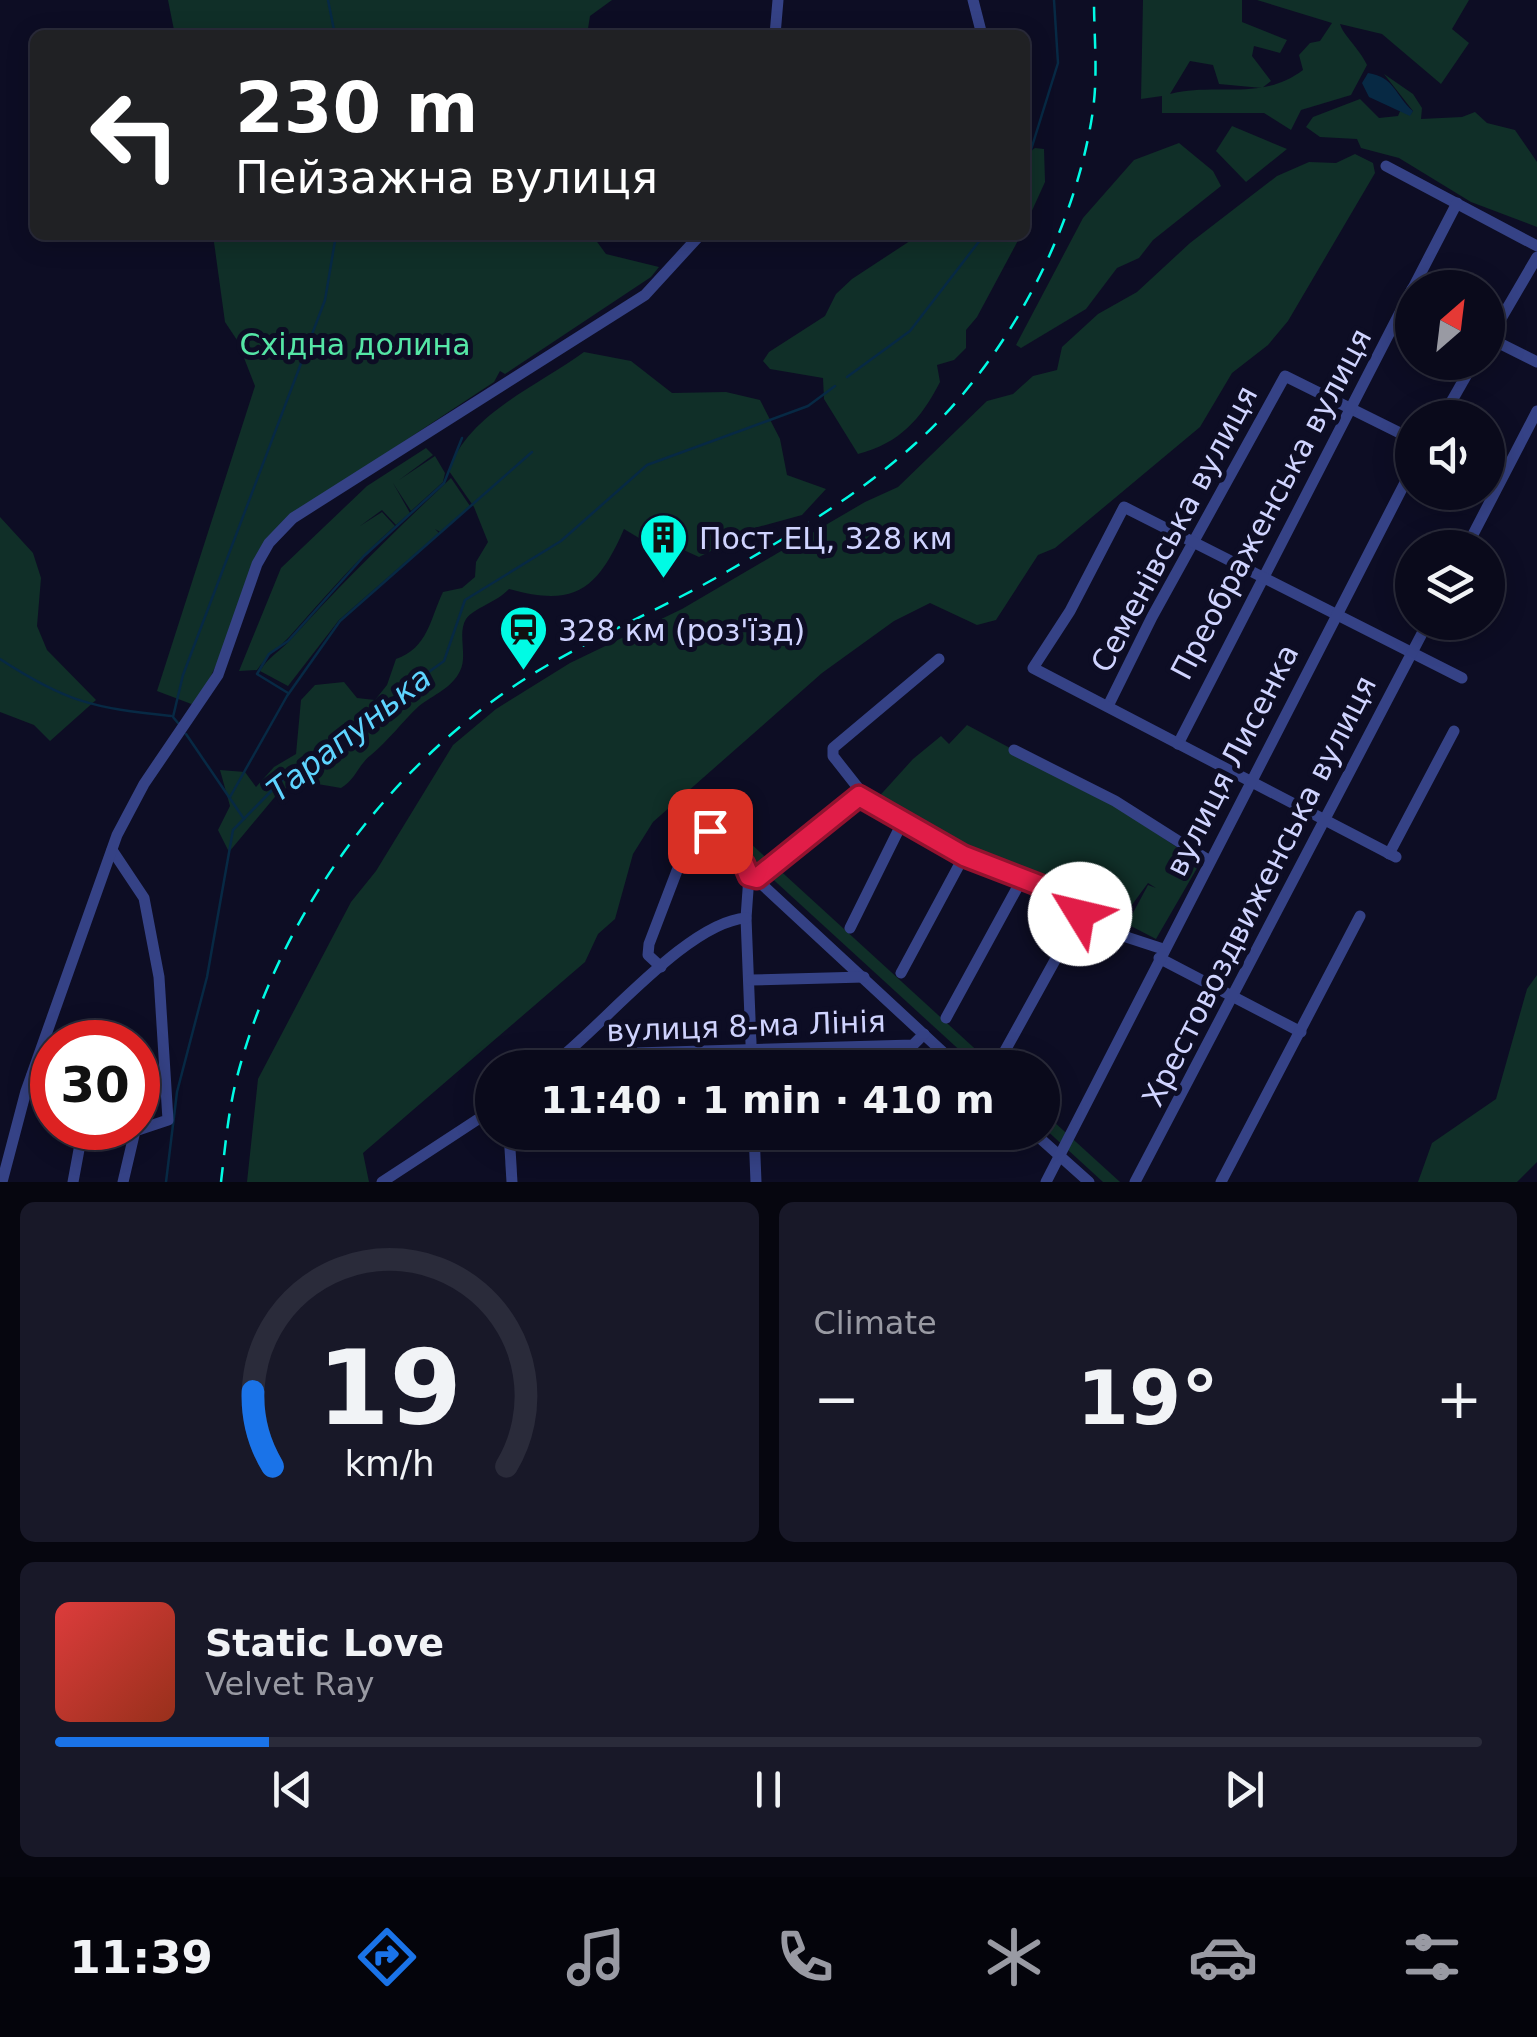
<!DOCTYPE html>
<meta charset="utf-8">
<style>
:root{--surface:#0a0a1b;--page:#181828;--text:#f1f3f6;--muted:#999aa3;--line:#2a2b3a;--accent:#1a73e8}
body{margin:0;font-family:"DejaVu Sans",sans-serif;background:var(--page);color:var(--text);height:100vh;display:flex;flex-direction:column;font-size:38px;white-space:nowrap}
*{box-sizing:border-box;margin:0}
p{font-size:32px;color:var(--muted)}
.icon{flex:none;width:55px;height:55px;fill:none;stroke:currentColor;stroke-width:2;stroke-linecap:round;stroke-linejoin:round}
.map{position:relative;height:1182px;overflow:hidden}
.side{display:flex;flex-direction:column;gap:20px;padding:20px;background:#06060f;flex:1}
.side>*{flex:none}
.banner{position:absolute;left:30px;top:30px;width:1000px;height:210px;border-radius:15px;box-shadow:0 5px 25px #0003,0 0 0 2px var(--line);background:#202124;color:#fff;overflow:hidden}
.needle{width:65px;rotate:28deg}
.controls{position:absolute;left:1395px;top:270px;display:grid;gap:20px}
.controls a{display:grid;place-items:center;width:110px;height:110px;border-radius:50%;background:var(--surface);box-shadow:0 5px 25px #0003,0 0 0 2px var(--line);font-size:50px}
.speed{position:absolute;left:30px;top:1020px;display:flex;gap:20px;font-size:50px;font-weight:700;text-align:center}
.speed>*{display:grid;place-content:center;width:130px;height:130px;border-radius:50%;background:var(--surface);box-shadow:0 5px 25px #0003,0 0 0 2px var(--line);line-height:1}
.speed .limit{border:15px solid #d22;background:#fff;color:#111}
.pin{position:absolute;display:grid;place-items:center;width:85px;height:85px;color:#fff;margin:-42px;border-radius:20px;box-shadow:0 5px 15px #0006}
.me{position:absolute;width:110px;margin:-55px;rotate:306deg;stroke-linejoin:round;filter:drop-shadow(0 0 8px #0008)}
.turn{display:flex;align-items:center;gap:35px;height:210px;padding:0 40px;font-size:45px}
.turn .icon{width:130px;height:130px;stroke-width:2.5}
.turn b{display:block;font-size:70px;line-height:85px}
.big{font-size:75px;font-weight:600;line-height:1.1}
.side .tile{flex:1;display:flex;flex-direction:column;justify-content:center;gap:15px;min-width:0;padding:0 35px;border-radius:15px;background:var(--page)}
.side .dial{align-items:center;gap:0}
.dial svg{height:260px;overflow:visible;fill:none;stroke:var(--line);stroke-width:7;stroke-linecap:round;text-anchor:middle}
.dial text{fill:var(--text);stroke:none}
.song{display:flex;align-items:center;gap:30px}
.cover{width:120px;height:120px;border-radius:15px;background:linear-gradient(135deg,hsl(0 70% 55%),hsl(10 70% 35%))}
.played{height:10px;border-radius:5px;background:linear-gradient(90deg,var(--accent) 15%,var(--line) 15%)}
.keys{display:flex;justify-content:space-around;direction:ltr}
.heat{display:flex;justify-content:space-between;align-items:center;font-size:55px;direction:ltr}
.side .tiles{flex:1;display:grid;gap:20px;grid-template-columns:1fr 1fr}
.tile:last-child{grid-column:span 2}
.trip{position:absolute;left:475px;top:1050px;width:585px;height:100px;border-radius:50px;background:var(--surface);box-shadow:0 5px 25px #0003,0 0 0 2px var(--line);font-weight:600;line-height:100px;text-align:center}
.tab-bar{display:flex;height:160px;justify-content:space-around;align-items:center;background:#04040b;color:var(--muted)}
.tab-bar .icon{width:70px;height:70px}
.tab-bar .active{color:var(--accent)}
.tab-bar b{font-size:45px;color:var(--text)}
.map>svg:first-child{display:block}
.green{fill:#102f28}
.water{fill:#072944}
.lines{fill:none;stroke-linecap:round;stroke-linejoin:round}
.stream{stroke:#072944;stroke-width:2.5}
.minor{stroke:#354286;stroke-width:11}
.rail{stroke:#00fbe4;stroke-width:2.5;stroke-dasharray:15 12;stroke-linecap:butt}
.route-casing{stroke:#92132f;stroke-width:25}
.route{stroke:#e11d48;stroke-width:18}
.labels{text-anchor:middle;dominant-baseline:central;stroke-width:10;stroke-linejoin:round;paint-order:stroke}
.park-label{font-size:30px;fill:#55e6a6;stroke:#0d0d24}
.street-label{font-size:30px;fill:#d0d4ff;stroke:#0d0d24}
.poi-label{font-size:30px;fill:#d0d4ff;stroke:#0d0d24;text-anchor:start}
.water-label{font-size:32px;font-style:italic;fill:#5ed4ff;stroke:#0d0d24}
</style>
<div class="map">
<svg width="1537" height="1182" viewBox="0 0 1537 1182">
<rect width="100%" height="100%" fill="#0d0d24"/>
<g class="green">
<polygon points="168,0 612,0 590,16 587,35 175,35"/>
<path d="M1143,0H1242V22L1287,40L1280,53L1254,46L1252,56L1271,81L1262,88L1219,84L1213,65L1190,61L1170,94C1219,82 1260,102 1303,70L1299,55L1310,43L1320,41L1332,23L1257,0H1469L1452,29L1469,43L1441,84L1382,34L1340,24C1343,35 1359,48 1367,65L1351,95L1301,110L1291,130L1264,113H1162V96L1141,99Z"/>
<polygon points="1384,74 1413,94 1422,108 1421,119 1462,117 1475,112 1487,123 1515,130 1537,162 1537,227 1471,202 1399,158 1361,148 1357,139 1320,137 1306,127 1313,117 1360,99 1379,118 1398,116 1401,109 1410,115 1413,111"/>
<polygon points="1232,126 1287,149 1246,182 1216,151"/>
<polygon points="1179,143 1213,171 1221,186 1153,240 1139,258 1117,268 1086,309 1021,348 1016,345 1083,218 1134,160"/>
<polygon points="1035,148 1044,149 1045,182 1025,226 1025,155"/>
<polygon points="1355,154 1373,163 1375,173 1288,321 1268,345 1232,373 1200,427 1055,548 1038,555 996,620 977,625 930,603 894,621 822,673 653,822 633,854 615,919 598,934 585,962 363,1153 369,1182 247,1182 258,1079 351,902 376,871 453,745 496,709 570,663 682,609 865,502 898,487 987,401 1013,394 1033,376 1057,370 1062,347 1098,314 1137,292 1190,243 1277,176 1309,162 1336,163"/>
<path d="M213,235H592L606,254L659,267L651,277L505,374L500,371L494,382L291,516C242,568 235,645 194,705L157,691L255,386L237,340L225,322Z"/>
<path d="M919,235H1021L977,317L966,330V348L954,360L937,365L940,382C921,419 900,443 858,454L824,399L823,378L770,369L763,361L769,352L825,316L836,294L852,279Z"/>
<path d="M584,352L631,361L672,393L726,392L760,400L780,439L787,475L826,489L802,515L758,527L699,557L677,547H654L624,529C597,591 574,607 509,589C497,602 474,608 466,619C457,634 468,655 460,671C452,688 433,695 419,706C402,722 389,740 371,755C358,765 356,779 341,788L300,781L279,792L229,852L218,830L230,806L220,770L245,772L256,787L274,767L296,754L301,700L315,685L344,682L357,698L375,700L387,685L396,659C428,648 430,619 443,592L462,588L475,577L476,562L488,542L474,507L449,471C466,415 539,385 584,352Z"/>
<path d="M426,448L433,455L399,480L435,456L445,473L443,482L411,511L393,483L410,513L396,525L382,510L360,526L382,512L395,526C356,560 324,598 290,636C278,649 267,655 257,670L239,671L281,568L367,486Z"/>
<path d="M451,478L470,506L440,532L435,529L439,533L339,620L288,686L260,671C269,656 281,651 292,638C343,582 396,530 451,478Z"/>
<polygon points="0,517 33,553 41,578 37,626 47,650 96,700 50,741 34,725 0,712"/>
<polygon points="967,725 1109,801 1200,863 1156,939 1127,924 1148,885 1156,888 1148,883 1115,928 874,802 913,759 941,736 949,744"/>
<polygon points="692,790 995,1067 978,1067 683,797"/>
<polygon points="1537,975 1537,1162 1517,1182 1418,1182 1432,1143 1496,1099 1527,989"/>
<polygon points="1042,1111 1120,1182 1103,1182 1043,1127"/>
</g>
<path class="water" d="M1368,73C1395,77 1395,96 1413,111L1410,116L1369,97L1362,83Z"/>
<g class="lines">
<g class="stream">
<polyline points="328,0 335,35"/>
<polyline points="1025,169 1058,63 1054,0"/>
<polyline points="847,377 910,331 984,235"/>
<path d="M0,659C66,702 93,708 171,716"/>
<polyline points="288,693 257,674 269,654 288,641 364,556 444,483 462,438"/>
<polyline points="178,723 173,717 183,675 325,300 336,235"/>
<polyline points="186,734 244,819"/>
<polyline points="230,797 287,696 340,621 532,452"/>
<polyline points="166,1182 177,1092 207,977 233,830 289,773 444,661 465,600 561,541 647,465 808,406 835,386"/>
</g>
<g class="minor">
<polyline points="973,0 982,35"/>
<polyline points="775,35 778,0"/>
<polyline points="1386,166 1537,246"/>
<polyline points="1413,288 1457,203"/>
<polyline points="1489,338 1537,362"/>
<polyline points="1488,341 1537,257"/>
<polyline points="1442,418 1474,362"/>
<polyline points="1466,548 1537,411"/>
<polyline points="1108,706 1152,617 1285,376 1412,439"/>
<polyline points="1178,744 1412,289"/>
<polyline points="1014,750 1115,801 1208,860"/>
<polyline points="859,796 964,856 1044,887 1111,932 1163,949"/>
<polyline points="112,850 144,898 159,977 168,1120 135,1131 123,1182"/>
<polyline points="1389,854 1454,731"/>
<polyline points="1396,857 1033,668 1070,611 1124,507 1462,678"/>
<polyline points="754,877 960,1068"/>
<polyline points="757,878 859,796 859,789 833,756 833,748 939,659"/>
<polyline points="850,928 902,823"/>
<polyline points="1159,958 1301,1032"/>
<polyline points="661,967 648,955 649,944 691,834 699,827 732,850 749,876 746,918 752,1068"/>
<polyline points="901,973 964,856"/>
<polyline points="750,980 864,977"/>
<polyline points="946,1018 1022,879"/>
<polyline points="565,1055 913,1045 924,1034"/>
<polyline points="1001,1058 1080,915"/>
<path d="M548,1068C599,1031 686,922 746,918"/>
<polyline points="32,1075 52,1085"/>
<polyline points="509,1132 512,1182"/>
<polyline points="754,1132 756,1182"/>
<polyline points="1033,1132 1089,1182"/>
<polyline points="2,1182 26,1091 117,835 144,784 218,675 257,564 269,543 293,518 645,295 700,235"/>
<polyline points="73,1182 83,1128"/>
<polyline points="382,1182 492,1110"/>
<polyline points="1046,1182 1412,469"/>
<polyline points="1135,1182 1428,622"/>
<polyline points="1221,1182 1360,916"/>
</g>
<path class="rail" d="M221,1182C225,1148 228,1114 236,1081C275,928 372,787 501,695C571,645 654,614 728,571C793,534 860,494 916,443C1006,362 1076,230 1093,110C1098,74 1094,36 1094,0"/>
</g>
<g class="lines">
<defs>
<polyline id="route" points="710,831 744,864 749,876 757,878 859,796 964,856 1044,887 1080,914"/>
</defs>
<use href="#route" class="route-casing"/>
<use href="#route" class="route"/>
</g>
<defs>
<symbol id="building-pin" viewBox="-11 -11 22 30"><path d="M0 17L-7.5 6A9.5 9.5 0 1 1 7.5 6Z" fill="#00fbe4" stroke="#0d0d24"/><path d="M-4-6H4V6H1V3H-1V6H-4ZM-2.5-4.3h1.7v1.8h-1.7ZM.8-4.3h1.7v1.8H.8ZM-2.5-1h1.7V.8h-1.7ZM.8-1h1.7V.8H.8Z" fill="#111"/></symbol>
<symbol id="station-pin" viewBox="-11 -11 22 30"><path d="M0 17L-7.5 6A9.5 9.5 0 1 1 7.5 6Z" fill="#00fbe4" stroke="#0d0d24"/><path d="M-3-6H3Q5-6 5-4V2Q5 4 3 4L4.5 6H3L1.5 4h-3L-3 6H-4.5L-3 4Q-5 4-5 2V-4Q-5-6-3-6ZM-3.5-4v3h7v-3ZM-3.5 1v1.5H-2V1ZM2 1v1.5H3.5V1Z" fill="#111"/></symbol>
</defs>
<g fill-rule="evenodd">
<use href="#building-pin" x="636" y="510" width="55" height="75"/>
<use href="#station-pin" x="496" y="602" width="55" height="75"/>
</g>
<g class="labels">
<g class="park-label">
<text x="355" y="344">Східна долина</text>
</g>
<g class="street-label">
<text transform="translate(1271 504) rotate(-62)">Преображенська вулиця</text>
<text transform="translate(1174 529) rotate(-62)">Семенівська вулиця</text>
<text transform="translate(1232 760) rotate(-63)">вулиця Лисенка</text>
<text transform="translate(1259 891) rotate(-63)">Хрестовоздвиженська вулиця</text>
<text transform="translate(746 1026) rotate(-2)">вулиця 8-ма Лінія</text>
</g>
<g class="poi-label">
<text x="699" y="538">Пост ЕЦ, 328 км</text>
<text x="558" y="630">328 км (роз'їзд)</text>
</g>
<g class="water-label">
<text transform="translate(349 734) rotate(-38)">Тарапунька</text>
</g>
</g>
</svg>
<div class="controls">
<a><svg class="needle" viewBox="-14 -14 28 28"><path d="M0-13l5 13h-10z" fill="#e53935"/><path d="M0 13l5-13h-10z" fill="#999aa3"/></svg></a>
<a><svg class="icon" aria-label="sound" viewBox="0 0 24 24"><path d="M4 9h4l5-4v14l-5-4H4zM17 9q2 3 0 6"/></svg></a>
<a><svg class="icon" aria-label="layers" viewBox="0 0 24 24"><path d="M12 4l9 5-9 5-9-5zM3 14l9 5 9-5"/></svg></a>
</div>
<div class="speed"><div class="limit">30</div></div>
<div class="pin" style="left:710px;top:831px;background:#d93025"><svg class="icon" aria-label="arrive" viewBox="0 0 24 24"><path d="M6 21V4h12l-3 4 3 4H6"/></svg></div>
<svg class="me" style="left:1080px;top:914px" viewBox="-20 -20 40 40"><circle r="19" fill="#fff"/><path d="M0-13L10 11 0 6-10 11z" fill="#e11d48"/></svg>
<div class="trip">11:40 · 1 min · 410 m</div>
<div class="banner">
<div class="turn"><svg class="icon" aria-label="left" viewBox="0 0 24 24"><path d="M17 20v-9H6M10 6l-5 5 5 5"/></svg><div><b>230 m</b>Пейзажна вулиця</div></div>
</div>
</div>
<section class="side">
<div class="tiles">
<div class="tile dial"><svg viewBox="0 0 100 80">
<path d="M14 69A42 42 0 1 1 86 69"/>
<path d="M14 69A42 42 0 0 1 8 46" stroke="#1a73e8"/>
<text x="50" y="56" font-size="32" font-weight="700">19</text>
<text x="50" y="72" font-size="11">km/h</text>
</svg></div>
<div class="tile"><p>Climate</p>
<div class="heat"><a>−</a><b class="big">19°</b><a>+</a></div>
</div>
<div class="tile">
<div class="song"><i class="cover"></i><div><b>Static Love</b><p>Velvet Ray</p></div></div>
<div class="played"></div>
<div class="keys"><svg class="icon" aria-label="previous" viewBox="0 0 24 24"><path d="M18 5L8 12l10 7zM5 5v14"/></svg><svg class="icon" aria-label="pause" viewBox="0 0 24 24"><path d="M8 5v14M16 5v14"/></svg><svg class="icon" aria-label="next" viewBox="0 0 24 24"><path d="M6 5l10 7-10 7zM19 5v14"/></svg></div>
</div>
</div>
</section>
<nav class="tab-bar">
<b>11:39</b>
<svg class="icon active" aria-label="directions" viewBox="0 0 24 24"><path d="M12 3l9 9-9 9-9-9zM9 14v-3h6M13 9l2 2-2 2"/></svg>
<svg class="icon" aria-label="music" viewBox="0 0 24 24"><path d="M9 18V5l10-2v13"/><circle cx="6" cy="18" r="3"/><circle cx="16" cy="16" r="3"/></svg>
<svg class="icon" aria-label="phone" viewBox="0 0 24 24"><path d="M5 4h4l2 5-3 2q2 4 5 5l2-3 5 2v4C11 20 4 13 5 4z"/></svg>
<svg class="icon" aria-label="climate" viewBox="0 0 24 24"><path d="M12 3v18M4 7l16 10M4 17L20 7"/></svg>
<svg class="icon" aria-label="car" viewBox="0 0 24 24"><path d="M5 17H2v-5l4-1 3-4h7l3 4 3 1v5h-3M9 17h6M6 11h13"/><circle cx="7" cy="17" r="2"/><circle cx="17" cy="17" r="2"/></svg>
<svg class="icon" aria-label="filters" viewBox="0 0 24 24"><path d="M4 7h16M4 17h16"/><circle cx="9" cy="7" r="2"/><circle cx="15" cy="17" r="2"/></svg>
</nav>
